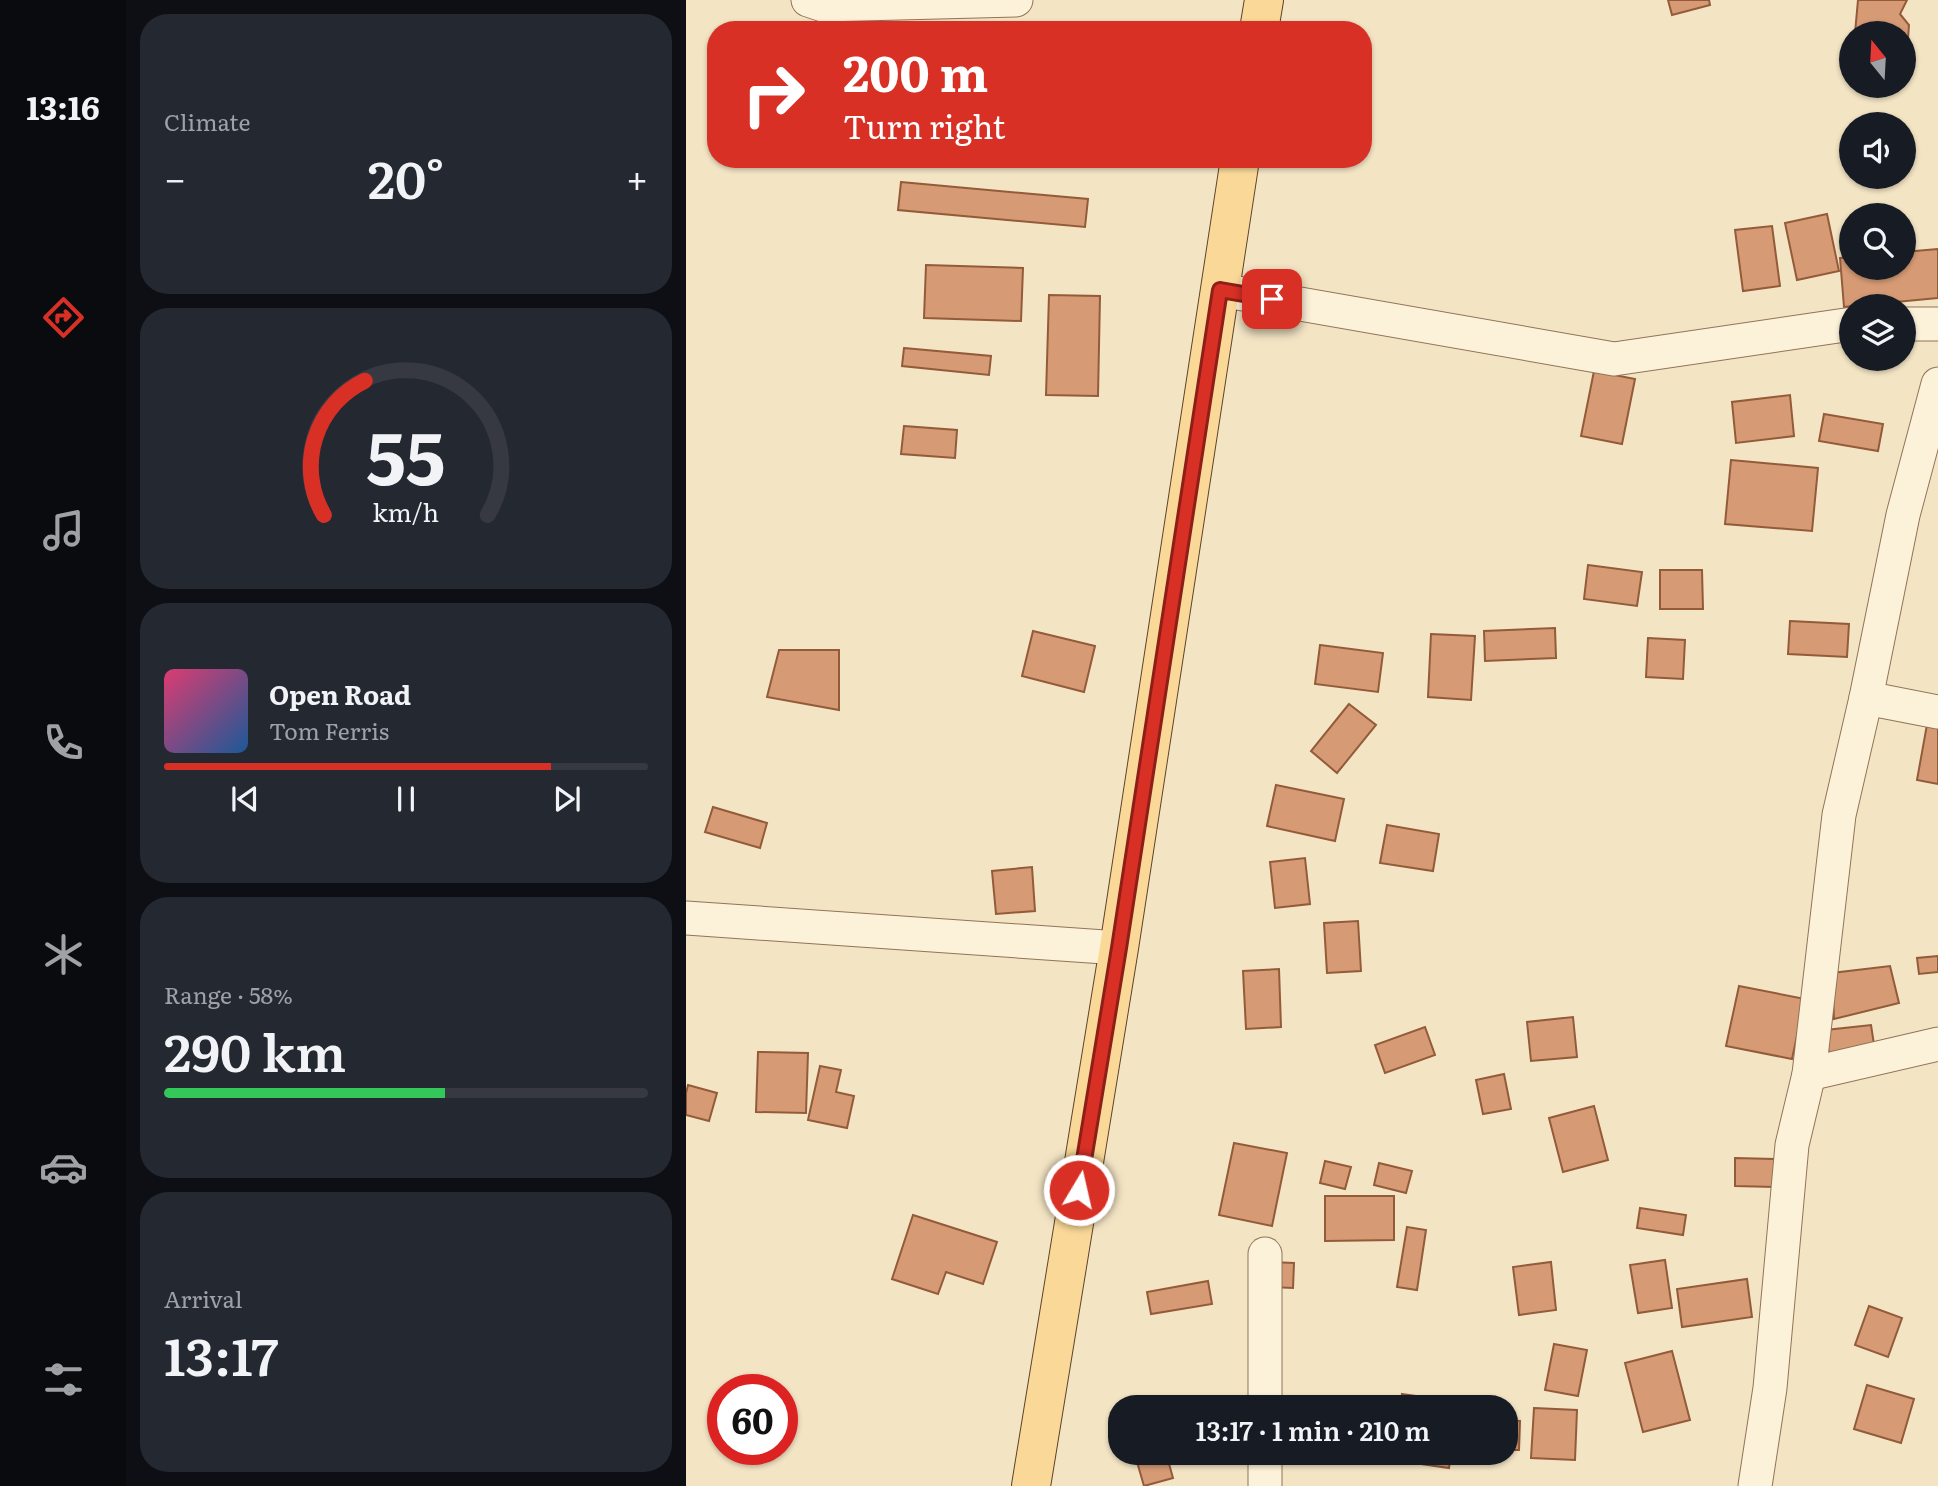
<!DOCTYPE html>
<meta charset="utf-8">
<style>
:root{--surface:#171b24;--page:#242831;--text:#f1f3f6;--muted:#9ea1a6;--line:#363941;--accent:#d93025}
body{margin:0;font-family:Literata,serif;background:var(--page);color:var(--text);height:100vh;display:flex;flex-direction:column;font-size:26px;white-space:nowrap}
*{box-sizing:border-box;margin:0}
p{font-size:23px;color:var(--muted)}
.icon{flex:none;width:38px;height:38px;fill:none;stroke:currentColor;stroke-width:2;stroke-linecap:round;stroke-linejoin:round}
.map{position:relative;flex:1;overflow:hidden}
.sheet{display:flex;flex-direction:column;gap:14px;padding:14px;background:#0d0f14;width:560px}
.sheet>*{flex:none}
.top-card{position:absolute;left:21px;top:21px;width:665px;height:147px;border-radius:28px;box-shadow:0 2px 5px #0004;background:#d93025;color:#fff;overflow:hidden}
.needle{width:46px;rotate:342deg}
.controls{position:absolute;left:1153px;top:21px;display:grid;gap:14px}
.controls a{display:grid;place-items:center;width:77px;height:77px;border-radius:50%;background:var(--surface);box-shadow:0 2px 5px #0004;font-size:35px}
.speed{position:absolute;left:21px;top:1374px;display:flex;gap:14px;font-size:35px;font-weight:700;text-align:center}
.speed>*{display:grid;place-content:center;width:91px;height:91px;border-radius:50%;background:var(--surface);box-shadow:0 2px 5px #0004;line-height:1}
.speed .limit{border:10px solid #d22;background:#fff;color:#111}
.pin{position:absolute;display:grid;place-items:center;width:60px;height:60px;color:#fff;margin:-30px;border-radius:14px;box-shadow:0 4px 10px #0006}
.me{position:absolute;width:77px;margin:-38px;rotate:9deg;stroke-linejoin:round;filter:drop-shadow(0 0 5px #0008)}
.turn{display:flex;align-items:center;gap:24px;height:147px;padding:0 21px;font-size:32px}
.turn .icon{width:91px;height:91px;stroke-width:2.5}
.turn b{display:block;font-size:49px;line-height:60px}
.big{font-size:52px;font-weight:600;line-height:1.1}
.sheet .tile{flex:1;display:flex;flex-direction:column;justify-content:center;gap:10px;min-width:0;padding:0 24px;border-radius:28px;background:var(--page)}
.sheet .dial{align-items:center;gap:0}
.dial svg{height:182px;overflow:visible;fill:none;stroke:var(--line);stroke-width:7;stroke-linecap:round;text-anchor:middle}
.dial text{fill:var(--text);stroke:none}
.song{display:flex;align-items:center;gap:21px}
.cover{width:84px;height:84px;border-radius:10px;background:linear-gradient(135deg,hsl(340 70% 55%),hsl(210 70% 35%))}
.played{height:7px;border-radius:4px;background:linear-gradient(90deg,var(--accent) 80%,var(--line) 80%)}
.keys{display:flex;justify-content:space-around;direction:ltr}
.heat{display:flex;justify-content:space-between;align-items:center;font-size:38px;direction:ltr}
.charge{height:10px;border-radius:5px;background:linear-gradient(90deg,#34c759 58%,var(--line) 0)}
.trip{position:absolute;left:422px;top:1395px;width:410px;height:70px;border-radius:28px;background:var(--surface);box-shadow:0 2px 5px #0004;font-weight:600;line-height:70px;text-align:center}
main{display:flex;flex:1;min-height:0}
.tab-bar{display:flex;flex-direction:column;width:126px;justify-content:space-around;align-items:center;background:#090b0e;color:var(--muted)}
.tab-bar .icon{width:49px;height:49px}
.tab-bar .selected{color:var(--accent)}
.tab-bar b{font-size:32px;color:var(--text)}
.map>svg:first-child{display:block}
.building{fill:#d69b75;stroke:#935b3a;stroke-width:2}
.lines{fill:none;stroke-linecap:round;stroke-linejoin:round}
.minor-casing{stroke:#917458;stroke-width:35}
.major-casing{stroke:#5e422c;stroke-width:40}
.minor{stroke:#fcf1d9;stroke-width:33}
.major{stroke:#fad998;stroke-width:38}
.route-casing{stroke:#8d1f18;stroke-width:18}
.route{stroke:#d93025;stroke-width:12}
</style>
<main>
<nav class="tab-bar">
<b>13:16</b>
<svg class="icon selected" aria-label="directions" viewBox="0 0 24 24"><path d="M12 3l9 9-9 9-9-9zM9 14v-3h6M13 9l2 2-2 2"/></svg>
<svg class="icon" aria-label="music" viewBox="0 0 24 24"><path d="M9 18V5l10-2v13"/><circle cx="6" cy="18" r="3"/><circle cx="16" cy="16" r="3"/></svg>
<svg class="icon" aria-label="phone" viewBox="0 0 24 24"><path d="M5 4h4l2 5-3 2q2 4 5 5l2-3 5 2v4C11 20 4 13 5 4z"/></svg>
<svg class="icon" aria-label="climate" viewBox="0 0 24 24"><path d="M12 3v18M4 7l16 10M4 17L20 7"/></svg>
<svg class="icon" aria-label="car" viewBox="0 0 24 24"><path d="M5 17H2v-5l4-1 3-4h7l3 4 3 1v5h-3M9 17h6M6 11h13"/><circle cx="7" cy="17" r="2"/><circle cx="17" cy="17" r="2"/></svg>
<svg class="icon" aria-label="filters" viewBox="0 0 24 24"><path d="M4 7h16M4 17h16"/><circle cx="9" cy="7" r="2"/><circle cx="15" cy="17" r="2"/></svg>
</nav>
<section class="sheet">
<div class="tile"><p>Climate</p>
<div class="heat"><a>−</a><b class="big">20°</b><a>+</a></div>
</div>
<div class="tile dial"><svg viewBox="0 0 100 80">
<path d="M14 69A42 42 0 1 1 86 69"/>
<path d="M14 69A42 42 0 0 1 32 10" stroke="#d93025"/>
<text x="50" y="56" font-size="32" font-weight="700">55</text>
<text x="50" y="72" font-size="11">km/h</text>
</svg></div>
<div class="tile">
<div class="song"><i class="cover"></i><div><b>Open Road</b><p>Tom Ferris</p></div></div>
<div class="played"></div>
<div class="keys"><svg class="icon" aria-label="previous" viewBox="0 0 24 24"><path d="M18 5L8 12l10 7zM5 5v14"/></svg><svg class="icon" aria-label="pause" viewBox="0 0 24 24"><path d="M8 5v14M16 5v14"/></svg><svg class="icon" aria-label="next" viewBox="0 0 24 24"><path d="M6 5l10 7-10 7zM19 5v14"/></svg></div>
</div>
<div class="tile"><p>Range · 58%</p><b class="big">290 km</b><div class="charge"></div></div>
<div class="tile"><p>Arrival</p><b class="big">13:17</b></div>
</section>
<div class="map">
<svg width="1252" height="1486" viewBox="0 0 1252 1486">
<rect width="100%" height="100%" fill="#f3e4c4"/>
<g class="building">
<polygon points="982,0 1023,0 1024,5 986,15"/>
<polygon points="1172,0 1221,0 1214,14 1223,25 1220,64 1218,64 1218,33 1169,33"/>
<polygon points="215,182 402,199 399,227 212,210"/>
<polygon points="1141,214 1153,271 1111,280 1099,223"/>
<polygon points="1086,226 1094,286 1057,291 1049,230"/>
<polygon points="1252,249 1252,298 1158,307 1154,258 1166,257 1166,268 1218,268 1218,252"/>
<polygon points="240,265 337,268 335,321 238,318"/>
<polygon points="363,295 414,296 412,396 360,395"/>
<polygon points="218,348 305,356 303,375 216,366"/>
<polygon points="908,371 949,379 936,444 895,436"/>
<polygon points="1104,395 1108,436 1050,443 1046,402"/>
<polygon points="1138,414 1197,424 1192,451 1133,441"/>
<polygon points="218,426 271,430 269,458 215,454"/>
<polygon points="1045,460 1132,468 1126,531 1039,524"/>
<polygon points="902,565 956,572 951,606 898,599"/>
<polygon points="974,570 1016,570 1017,609 974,609"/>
<polygon points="1104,621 1163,624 1161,657 1102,654"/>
<polygon points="869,628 870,658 799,661 798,631"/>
<polygon points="347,631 409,646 398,692 336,676"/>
<polygon points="745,634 789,636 785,700 742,697"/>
<polygon points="962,638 999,640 997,679 960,677"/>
<polygon points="634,645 697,653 692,692 629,684"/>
<polygon points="93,650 153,650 153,710 81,697"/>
<polygon points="663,704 690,725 651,773 625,751"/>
<polygon points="1242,719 1252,721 1252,784 1231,780"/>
<polygon points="590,785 658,799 649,841 581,826"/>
<polygon points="27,807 81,823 74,848 19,832"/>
<polygon points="701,825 753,834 747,871 694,863"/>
<polygon points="619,858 624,904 589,908 584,862"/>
<polygon points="346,867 349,911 310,914 306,871"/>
<polygon points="672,921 675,971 641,973 638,923"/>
<polygon points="1252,956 1252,972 1233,974 1231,958"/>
<polygon points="1204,966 1213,1003 1148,1019 1146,973"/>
<polygon points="593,969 595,1027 560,1029 557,971"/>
<polygon points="1053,986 1119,999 1106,1059 1040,1046"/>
<polygon points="887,1017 891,1057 845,1061 841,1022"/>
<polygon points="1185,1025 1189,1051 1143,1056 1140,1030"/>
<polygon points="739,1027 749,1055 699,1073 689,1045"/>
<polygon points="72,1052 122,1053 120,1113 70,1112"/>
<polygon points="134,1066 155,1070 150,1092 168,1096 161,1128 122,1120"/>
<polygon points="818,1074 825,1109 797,1114 790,1080"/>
<polygon points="2,1085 31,1093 23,1121 0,1115 0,1093"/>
<polygon points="908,1106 922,1160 877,1172 863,1118"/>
<polygon points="548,1143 601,1153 586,1226 533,1215"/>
<polygon points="1049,1158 1088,1159 1088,1187 1049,1186"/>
<polygon points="639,1161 665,1167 659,1189 634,1183"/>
<polygon points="693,1163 726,1171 720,1193 688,1185"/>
<polygon points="639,1196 708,1196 708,1240 639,1241"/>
<polygon points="954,1208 1000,1215 997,1235 951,1228"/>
<polygon points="227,1215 311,1242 297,1284 260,1272 252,1294 206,1279"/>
<polygon points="721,1227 740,1230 731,1290 711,1287"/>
<polygon points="979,1260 986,1308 952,1313 944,1265"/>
<polygon points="584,1262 608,1263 607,1288 584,1287"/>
<polygon points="865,1262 870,1310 833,1315 827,1267"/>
<polygon points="1061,1279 1066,1317 996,1327 991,1289"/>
<polygon points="522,1281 526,1304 465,1314 461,1292"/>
<polygon points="1183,1306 1216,1318 1202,1357 1169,1345"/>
<polygon points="868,1344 901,1350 892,1396 859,1390"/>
<polygon points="986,1351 1004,1420 957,1432 939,1363"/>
<polygon points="1181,1385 1228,1399 1215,1443 1168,1429"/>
<polygon points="716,1394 773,1402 772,1407 714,1407"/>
<polygon points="848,1408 891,1410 889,1460 845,1458"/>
<polygon points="819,1420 834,1421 833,1450 819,1450"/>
<polygon points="708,1452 765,1452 763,1468 707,1460"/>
<polygon points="480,1453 487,1478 458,1486 451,1462"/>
</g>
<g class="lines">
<defs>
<g id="minor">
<polyline points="122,0 137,5 330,0"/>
<polyline points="534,290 928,359 1166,324"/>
<polyline points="1218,324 1252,324"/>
<polyline points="1180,698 1252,712"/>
<polyline points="0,918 433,948"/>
<polyline points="1123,1074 1252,1044"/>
<polyline points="579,1254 579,1407"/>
<polyline points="579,1452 579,1486"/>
<polyline points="1069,1486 1084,1388 1106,1145 1123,1074 1153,815 1180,698 1217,515 1252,384"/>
</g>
<g id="major">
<polyline points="573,30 578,0"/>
<polyline points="345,1486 433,948 554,159"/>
</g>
</defs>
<use href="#minor" class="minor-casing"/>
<use href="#major" class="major-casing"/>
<use href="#minor" class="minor"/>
<use href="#major" class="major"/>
</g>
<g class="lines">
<defs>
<polyline id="route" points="393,1190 433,948 534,290 586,299"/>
</defs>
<use href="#route" class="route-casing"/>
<use href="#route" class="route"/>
</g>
</svg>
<div class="controls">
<a><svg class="needle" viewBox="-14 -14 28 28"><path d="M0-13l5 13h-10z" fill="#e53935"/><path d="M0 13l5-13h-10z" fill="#9ea1a6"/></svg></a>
<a><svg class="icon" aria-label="sound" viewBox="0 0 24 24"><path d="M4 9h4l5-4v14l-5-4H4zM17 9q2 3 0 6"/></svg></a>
<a><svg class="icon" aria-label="search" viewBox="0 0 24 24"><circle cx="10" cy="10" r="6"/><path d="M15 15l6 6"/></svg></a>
<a><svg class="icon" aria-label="layers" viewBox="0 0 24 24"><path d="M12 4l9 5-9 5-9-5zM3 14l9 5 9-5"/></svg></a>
</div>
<div class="speed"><div class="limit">60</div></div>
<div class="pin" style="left:586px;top:299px;background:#d93025"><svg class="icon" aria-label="arrive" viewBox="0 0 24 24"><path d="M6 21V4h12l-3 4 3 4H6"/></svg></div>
<svg class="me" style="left:393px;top:1190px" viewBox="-20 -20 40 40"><circle r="17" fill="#d93025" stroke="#fff" stroke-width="3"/><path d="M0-11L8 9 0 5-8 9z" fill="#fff"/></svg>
<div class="trip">13:17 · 1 min · 210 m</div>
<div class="top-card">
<div class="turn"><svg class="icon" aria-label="right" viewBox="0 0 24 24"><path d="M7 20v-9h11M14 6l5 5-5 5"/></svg><div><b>200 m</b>Turn right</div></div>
</div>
</div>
</main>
